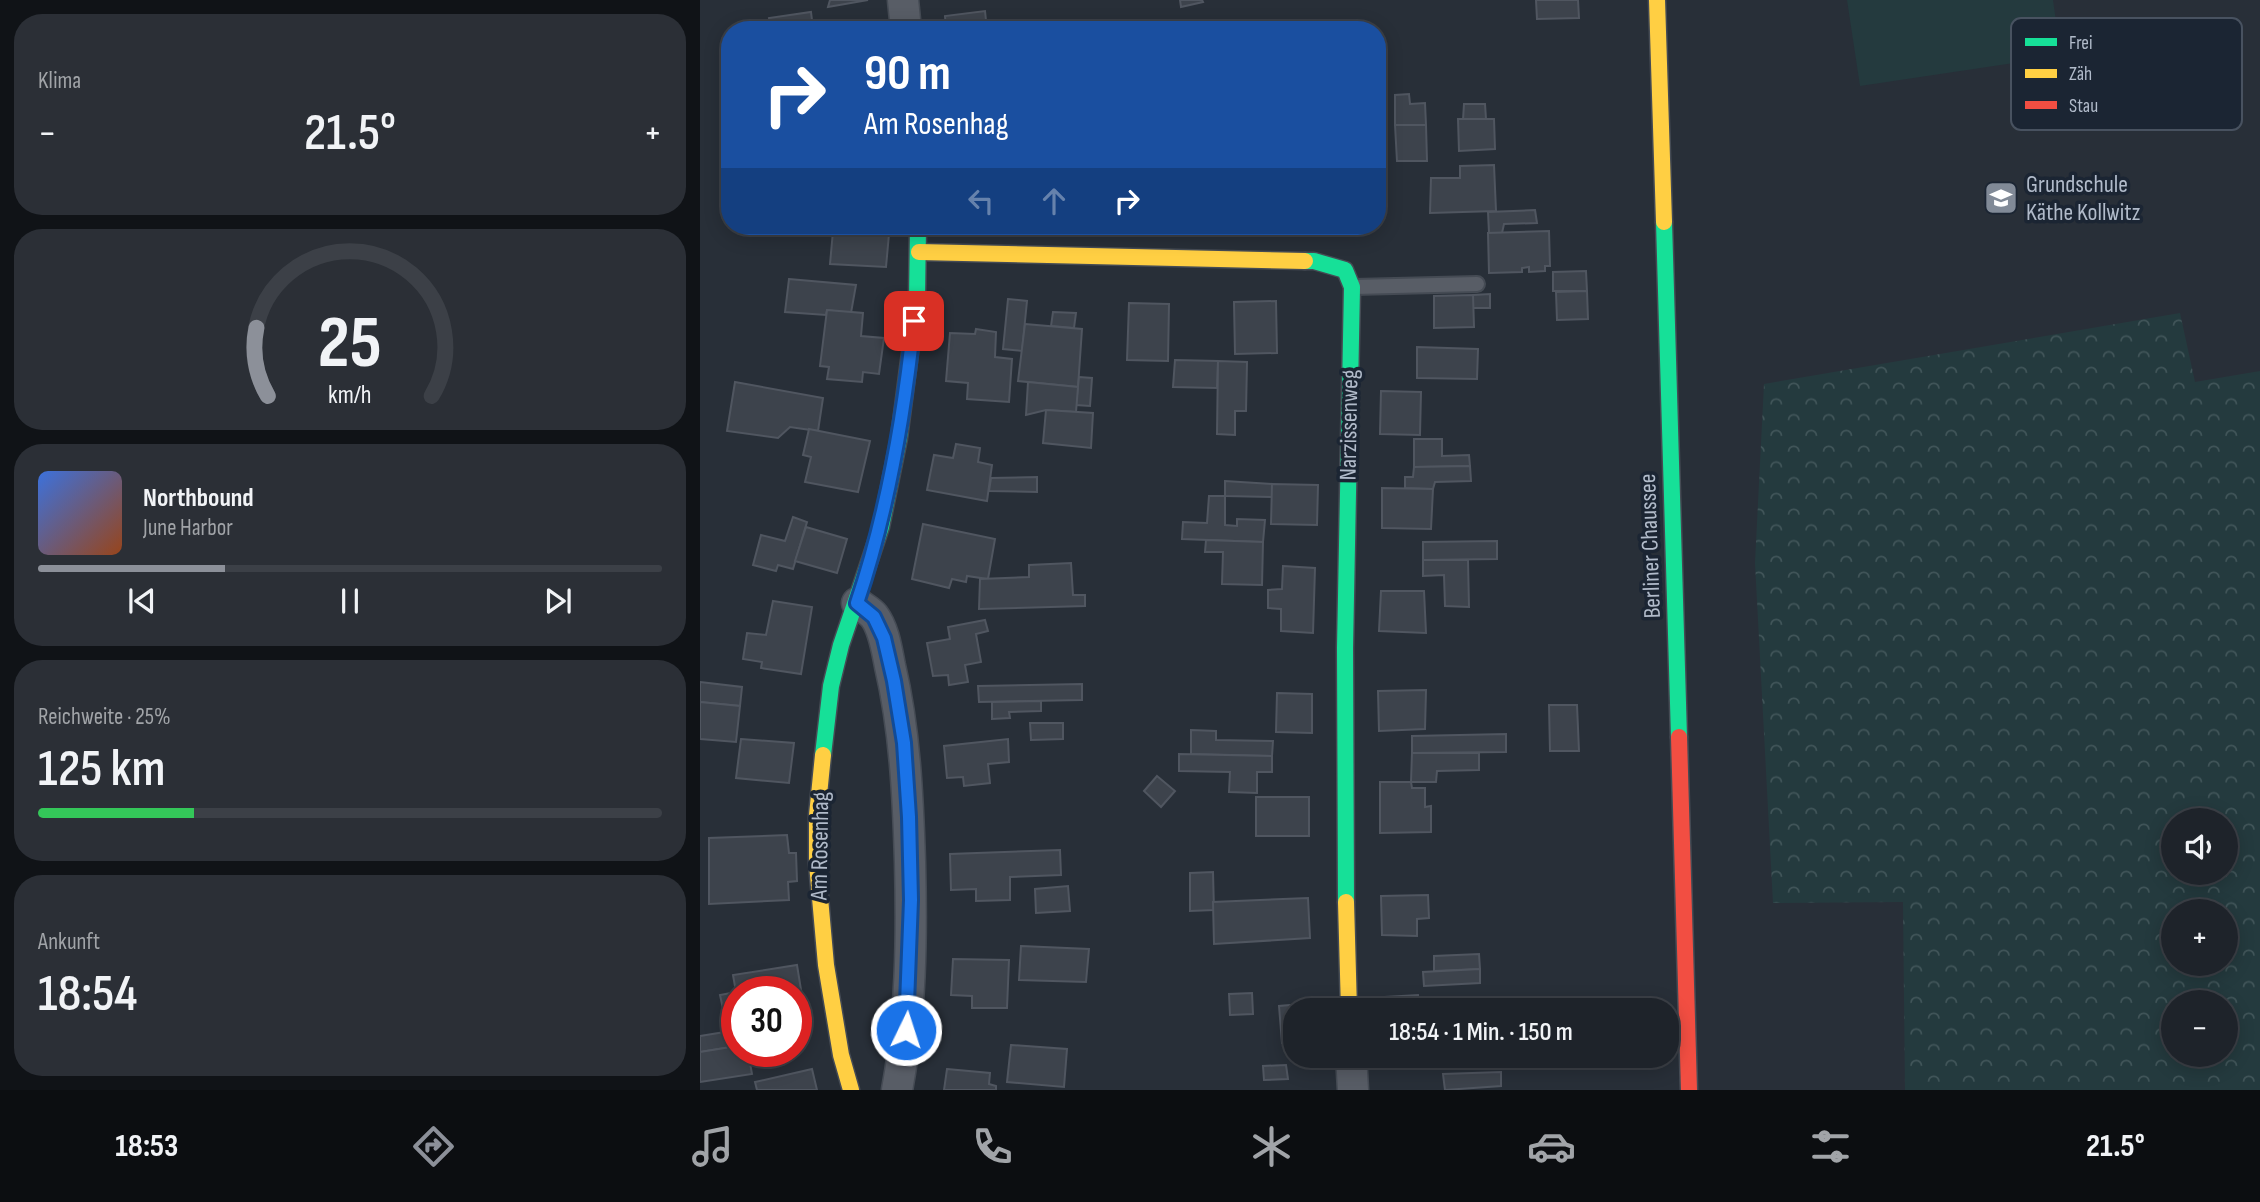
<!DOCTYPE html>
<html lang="de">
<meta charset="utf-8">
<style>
:root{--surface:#1e232a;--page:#2b2f36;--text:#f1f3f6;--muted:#a1a4a8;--line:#3c4047;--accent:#8c9099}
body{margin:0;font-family:"Sofia Sans Condensed",sans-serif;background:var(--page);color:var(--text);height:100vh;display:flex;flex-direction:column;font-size:26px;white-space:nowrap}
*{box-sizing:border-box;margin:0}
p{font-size:23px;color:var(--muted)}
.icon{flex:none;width:38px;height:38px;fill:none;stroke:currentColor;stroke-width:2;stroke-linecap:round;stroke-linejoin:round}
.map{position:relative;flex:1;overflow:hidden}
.side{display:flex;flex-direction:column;gap:14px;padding:14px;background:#101317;width:700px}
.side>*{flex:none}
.banner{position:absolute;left:21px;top:21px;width:665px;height:214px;border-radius:28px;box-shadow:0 4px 18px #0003,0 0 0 2px var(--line);background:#1a4fa0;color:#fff;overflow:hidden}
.controls{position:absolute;left:1461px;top:808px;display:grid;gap:14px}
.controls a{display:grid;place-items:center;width:77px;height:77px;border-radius:50%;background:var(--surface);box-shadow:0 4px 18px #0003,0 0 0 2px var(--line);font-size:35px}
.speed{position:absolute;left:21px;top:976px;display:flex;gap:14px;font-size:35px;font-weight:700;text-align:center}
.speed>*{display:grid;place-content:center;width:91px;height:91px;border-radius:50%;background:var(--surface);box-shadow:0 4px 18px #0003,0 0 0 2px var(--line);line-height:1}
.speed .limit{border:10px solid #d22;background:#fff;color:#111}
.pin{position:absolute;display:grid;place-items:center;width:60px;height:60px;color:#fff;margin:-30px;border-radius:14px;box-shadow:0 4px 10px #0006}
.me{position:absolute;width:77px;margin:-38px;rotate:4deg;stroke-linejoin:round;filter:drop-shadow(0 0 5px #0008)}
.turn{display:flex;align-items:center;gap:24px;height:147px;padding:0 28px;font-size:32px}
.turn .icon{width:91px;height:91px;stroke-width:2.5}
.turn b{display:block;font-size:49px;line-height:60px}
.lanes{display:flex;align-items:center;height:66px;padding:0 28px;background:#0003;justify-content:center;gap:35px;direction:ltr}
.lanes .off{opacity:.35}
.big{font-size:52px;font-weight:600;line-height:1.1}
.side .tile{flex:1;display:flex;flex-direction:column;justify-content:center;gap:10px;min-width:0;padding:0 24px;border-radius:28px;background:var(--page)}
.side .dial{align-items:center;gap:0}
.dial svg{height:182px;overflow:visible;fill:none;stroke:var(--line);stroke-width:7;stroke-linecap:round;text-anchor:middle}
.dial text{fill:var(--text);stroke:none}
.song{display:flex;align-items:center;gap:21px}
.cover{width:84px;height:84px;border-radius:10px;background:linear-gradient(135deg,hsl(220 70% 55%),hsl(20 70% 35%))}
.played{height:7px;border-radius:4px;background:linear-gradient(90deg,var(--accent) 30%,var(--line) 30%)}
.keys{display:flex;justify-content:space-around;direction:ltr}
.heat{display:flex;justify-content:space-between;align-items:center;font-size:38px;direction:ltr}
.charge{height:10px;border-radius:5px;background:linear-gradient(90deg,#34c759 25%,var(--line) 0)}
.trip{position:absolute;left:583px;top:998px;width:396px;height:70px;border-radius:28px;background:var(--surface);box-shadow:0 4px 18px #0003,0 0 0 2px var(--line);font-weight:600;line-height:70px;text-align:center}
.tab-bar{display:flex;height:112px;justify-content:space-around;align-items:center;background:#0c0e11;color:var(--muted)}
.tab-bar .icon{width:49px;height:49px}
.tab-bar .on{color:var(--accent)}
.tab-bar b{font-size:32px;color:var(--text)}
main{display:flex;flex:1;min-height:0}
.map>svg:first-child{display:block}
.grass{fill:#243a3e}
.forest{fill:url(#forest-crowns);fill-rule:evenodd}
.building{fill:#3d434c;stroke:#505660;stroke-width:2}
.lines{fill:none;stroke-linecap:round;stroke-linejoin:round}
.lane-casing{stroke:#454b54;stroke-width:18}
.street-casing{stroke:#454b54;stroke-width:33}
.fast-casing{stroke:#454b54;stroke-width:19}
.slow-casing{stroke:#454b54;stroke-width:19}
.jam-casing{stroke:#454b54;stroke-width:19}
.lane{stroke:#585d66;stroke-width:14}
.street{stroke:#585d66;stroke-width:30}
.fast{stroke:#16e098;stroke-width:16}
.slow{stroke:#ffcf43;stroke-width:16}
.jam{stroke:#f24e42;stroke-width:16}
.route-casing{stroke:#114b97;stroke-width:18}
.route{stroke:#1a73e8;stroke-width:12}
.labels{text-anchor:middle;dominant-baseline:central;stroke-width:7;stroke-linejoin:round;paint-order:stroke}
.poi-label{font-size:24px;fill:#b1bbca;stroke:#1b2533;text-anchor:start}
.street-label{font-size:24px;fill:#b1bbca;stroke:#1b2533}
.key{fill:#1b2533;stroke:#485260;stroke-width:2}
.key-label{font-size:19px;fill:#b1bbca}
</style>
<main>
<section class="side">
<div class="tile"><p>Klima</p>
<div class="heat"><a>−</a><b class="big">21.5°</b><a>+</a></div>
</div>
<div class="tile dial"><svg viewBox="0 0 100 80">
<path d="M14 69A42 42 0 1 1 86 69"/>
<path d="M14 69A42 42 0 0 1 9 39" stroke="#8c9099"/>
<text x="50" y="56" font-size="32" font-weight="700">25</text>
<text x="50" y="72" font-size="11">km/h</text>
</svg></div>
<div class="tile">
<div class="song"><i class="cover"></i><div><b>Northbound</b><p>June Harbor</p></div></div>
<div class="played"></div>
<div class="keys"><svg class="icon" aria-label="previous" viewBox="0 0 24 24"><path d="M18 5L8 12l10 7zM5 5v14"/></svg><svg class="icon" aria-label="pause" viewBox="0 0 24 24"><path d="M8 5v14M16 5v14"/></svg><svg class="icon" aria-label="next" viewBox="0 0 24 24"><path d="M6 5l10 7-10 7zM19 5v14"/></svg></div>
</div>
<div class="tile"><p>Reichweite · 25%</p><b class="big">125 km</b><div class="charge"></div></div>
<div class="tile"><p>Ankunft</p><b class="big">18:54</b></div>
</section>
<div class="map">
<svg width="1560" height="1090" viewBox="0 0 1560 1090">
<defs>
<pattern id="forest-crowns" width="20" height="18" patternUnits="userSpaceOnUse" patternTransform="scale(1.75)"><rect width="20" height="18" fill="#243a3e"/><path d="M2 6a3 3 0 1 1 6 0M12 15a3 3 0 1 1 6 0" fill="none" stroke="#415559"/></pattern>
</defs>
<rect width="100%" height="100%" fill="#282f38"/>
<polygon class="grass" points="1147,0 1353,0 1361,56 1160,86"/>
<path class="forest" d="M1480,313L1495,382L1560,371V1090H1205L1203,902L1073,903L1055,563L1064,384ZM1474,821H1526V873H1474ZM1474,912H1526V964H1474ZM1474,1003H1526V1055H1474Z"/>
<g class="building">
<polygon points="130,0 168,0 128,7"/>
<polygon points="480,0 502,0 503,2 481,7"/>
<polygon points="836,0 878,0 879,18 837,19"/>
<polygon points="285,11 287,30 246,30 245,16"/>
<polygon points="111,12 113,28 71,30 69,18"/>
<polygon points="176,25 176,30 135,30"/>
<polygon points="709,94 710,104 725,103 726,125 695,125 695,95"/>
<polygon points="764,104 785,104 786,119 763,120"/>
<polygon points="758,119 794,119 795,149 759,151"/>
<polygon points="695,125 726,125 727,161 697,161"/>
<polygon points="794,165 796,211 730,213 731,178 760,178 760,166"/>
<polygon points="835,210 837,223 804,224 802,233 789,233 788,212"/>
<polygon points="133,231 189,234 186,267 130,264"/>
<polygon points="849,231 850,266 845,266 845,271 829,272 829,267 822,268 822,272 789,273 788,233"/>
<polygon points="886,271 887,291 853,291 853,272"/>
<polygon points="89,279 156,285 151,313 127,310 126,315 85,312"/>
<polygon points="887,291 888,319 857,320 856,292"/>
<polygon points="790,294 790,308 773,308 773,295"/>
<polygon points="773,295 774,327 734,328 734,296"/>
<polygon points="308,299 327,301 322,351 303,349"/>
<polygon points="576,301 577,353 535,354 534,302"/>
<polygon points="429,303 469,304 468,361 427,360"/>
<polygon points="127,310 163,313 161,336 184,338 179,374 163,372 162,382 127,379 129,367 120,366"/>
<polygon points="353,312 376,313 374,328 351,326"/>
<polygon points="325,324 382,329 378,387 318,381"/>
<polygon points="276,329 296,332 295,357 312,359 309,402 267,399 268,383 246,381 250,333 275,334"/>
<polygon points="717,347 778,349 777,379 717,378"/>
<polygon points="475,360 518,361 517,388 473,387"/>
<polygon points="518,361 547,362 546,411 535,411 535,435 517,434"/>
<polygon points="379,377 392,378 390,406 376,405"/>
<polygon points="35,382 123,398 118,431 90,427 78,438 27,431"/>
<polygon points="328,382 378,387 376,412 346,410 326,415"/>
<polygon points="681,391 721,392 720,435 680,434"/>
<polygon points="346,410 393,413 391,448 343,443"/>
<polygon points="109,429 170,441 158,492 105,482 111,457 103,455"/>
<polygon points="714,439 742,439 742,456 769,455 770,466 714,467"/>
<polygon points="256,444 280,448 278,462 292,465 287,501 227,490 234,455 253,458"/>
<polygon points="770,466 771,481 735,482 733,489 705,488 705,477 713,477 714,467"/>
<polygon points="337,477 337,492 289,491 291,478"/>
<polygon points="525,481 572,484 572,497 525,496"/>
<polygon points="572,484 618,485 617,525 571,524"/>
<polygon points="682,488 733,489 731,529 682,528"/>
<polygon points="509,496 525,496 525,525 537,526 537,519 565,520 563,542 482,539 483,522 507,523"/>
<polygon points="93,517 107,522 93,569 78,565 76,571 53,565 61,535 85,541"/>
<polygon points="223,524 295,539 288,579 267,576 266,582 252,579 249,588 212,579"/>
<polygon points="106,527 147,539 137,573 95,561"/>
<polygon points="506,540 563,542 562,585 522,584 523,552 505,552"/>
<polygon points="797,541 797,559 723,560 723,542"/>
<polygon points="723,560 768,560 769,607 745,606 744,575 723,576"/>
<polygon points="371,563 373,595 385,595 385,606 279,609 280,579 329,577 329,565"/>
<polygon points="583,566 615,568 613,633 581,631 581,609 568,608 568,590 582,589"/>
<polygon points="681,591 724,591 726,633 679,631"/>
<polygon points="73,601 112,607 101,674 61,668 62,662 43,659 47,633 66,635"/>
<polygon points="285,620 288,631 276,634 281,662 265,665 268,682 249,685 248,675 233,676 227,643 250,639 248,627"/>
<polygon points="0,682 42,687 40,706 0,702"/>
<polygon points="382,684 382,700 279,702 278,686"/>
<polygon points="726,690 725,729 679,731 678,691"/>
<polygon points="577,693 612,694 612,733 576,732"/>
<polygon points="341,701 341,711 309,712 310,718 292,719 292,702"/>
<polygon points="0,702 40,706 36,742 0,739"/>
<polygon points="849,705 877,705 879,751 850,751"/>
<polygon points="330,723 363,723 363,739 331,740"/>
<polygon points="491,730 516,731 516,740 573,741 572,756 491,754"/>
<polygon points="806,734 806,752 712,753 712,736"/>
<polygon points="41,739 94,743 89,783 36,778"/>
<polygon points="308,739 309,762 288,764 290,783 264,786 263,777 247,778 244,746"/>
<polygon points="712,753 779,753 779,770 737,771 736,782 711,782"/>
<polygon points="479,754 572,756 572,772 557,772 557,793 529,792 530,772 479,771"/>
<polygon points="457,776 475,791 461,807 444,791"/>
<polygon points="680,782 711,782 712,788 725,788 725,807 731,806 731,832 680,833"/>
<rect x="556" y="797" width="53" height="39"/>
<polygon points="87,835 89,853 96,853 97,881 88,882 89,900 9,904 9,838"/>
<polygon points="360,850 361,875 310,877 310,900 276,901 276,889 251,890 250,854"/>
<polygon points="513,872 514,910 490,911 490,873"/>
<polygon points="368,886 370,911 336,913 335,889"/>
<polygon points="728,895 729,918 717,919 717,936 682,935 681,896"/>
<polygon points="608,898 610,938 514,944 513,902"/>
<polygon points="321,946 389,949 386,982 319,980"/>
<polygon points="779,954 780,969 734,971 734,956"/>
<polygon points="253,959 309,960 307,1008 272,1008 272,996 251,995"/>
<polygon points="97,965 102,996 96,997 96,992 37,992 37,1007 23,1009 20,995 36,992 33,975"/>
<polygon points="780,969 780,983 724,986 723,972"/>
<polygon points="552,993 553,1014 530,1015 529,994"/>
<polygon points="718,995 719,1010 685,1010 685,997"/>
<polygon points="613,1003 613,1010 595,1010 595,1042 582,1043 579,1006"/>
<polygon points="37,1030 37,1046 0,1052 0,1036"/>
<polygon points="311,1045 367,1049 364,1087 307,1082"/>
<polygon points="37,1046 37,1052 83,1052 84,1058 50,1063 52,1074 0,1082 0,1052"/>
<polygon points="586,1065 588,1079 564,1080 563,1066"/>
<polygon points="112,1069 117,1090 57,1090 55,1082"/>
<polygon points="247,1069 290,1073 289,1084 296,1086 296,1090 244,1090"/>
<polygon points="801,1072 801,1086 745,1090 743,1074"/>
</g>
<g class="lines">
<defs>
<polyline id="lane" points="654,287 777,284"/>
<g id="street">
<polyline points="203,0 206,30"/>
<path d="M157,603C162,607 170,611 174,616C184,629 187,651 190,666C205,730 208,797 210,862C212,938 211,1015 197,1090"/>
<polyline points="651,1055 653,1090"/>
</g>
<g id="fast">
<polyline points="964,222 979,737"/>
<polyline points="605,261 614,261 645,270 652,287 645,648 646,902"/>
<polyline points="123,755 131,686 141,645 181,527 199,438 217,299 218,228"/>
</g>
<g id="slow">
<polyline points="957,0 964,222"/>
<polyline points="219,252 605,261"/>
<polyline points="123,755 117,815 117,864 126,965 141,1055 151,1090"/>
<polyline points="646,902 649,1010"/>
</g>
<polyline id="jam" points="979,737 989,1090"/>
</defs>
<use href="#lane" class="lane-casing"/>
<use href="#street" class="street-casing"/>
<use href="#fast" class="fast-casing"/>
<use href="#slow" class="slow-casing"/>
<use href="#jam" class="jam-casing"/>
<use href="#lane" class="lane"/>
<use href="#street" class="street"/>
<use href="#fast" class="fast"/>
<use href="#slow" class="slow"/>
<use href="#jam" class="jam"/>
</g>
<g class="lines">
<defs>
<path id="route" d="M206,1030L211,900L209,817L204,743L194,681L184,638L174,617L157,603C188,511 204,417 214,321"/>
</defs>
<use href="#route" class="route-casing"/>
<use href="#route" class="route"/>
</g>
<defs>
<symbol id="school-square" viewBox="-11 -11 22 22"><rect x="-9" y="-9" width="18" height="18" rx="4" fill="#818a97" stroke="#1b2533"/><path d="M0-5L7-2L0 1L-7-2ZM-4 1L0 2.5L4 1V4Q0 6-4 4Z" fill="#fff"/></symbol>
</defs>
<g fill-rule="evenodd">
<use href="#school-square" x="1282" y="179" width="38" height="38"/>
</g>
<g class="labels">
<g class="poi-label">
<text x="1326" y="184">Grundschule<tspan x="1326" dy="28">Käthe Kollwitz</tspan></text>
</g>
<g class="street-label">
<text transform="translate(649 425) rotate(-89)">Narzissenweg</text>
<text transform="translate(950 546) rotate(-92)">Berliner Chaussee</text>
<text transform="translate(120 846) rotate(-89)">Am Rosenhag</text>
</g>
</g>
<rect x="1311" y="18" width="231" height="112" rx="10" class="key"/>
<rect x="1325" y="38" width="32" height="8" fill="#16e098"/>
<rect x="1325" y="69" width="32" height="9" fill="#ffcf43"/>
<rect x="1325" y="101" width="32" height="8" fill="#f24e42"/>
<g class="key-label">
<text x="1369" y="49">Frei</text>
<text x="1369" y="80">Zäh</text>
<text x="1369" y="112">Stau</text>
</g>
</svg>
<div class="controls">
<a><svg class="icon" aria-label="sound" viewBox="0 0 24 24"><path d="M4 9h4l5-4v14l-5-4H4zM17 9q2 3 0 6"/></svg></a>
<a>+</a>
<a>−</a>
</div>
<div class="speed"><div class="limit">30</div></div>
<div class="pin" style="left:214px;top:321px;background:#d93025"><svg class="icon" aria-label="arrive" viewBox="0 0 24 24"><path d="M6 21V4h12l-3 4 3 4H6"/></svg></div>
<svg class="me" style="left:206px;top:1030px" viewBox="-20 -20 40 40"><circle r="17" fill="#1a73e8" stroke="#fff" stroke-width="3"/><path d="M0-11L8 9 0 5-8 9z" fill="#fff"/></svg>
<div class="trip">18:54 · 1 Min. · 150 m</div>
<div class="banner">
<div class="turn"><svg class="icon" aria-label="right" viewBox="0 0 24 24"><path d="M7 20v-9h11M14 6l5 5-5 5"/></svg><div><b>90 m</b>Am Rosenhag</div></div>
<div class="lanes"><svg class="icon off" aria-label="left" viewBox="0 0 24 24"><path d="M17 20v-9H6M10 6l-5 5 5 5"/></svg><svg class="icon off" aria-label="ahead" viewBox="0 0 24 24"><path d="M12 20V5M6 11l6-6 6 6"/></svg><svg class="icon" aria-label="right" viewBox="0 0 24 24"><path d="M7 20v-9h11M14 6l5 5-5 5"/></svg></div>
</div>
</div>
</main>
<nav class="tab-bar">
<b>18:53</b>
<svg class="icon on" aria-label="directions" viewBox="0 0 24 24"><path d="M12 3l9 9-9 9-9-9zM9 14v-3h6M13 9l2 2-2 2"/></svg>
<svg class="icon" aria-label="music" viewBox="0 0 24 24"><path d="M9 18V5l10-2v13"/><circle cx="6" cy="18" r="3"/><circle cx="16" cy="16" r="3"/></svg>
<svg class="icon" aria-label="phone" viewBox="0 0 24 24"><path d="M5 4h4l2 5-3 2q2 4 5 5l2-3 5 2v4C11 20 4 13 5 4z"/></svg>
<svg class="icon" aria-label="climate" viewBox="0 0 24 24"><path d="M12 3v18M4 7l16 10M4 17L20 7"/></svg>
<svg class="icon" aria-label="car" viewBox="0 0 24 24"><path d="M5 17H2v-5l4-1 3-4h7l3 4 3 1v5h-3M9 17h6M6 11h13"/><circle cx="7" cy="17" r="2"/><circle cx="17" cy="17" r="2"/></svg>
<svg class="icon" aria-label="filters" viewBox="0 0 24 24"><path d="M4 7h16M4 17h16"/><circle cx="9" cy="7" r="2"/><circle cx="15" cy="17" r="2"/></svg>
<b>21.5°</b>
</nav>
